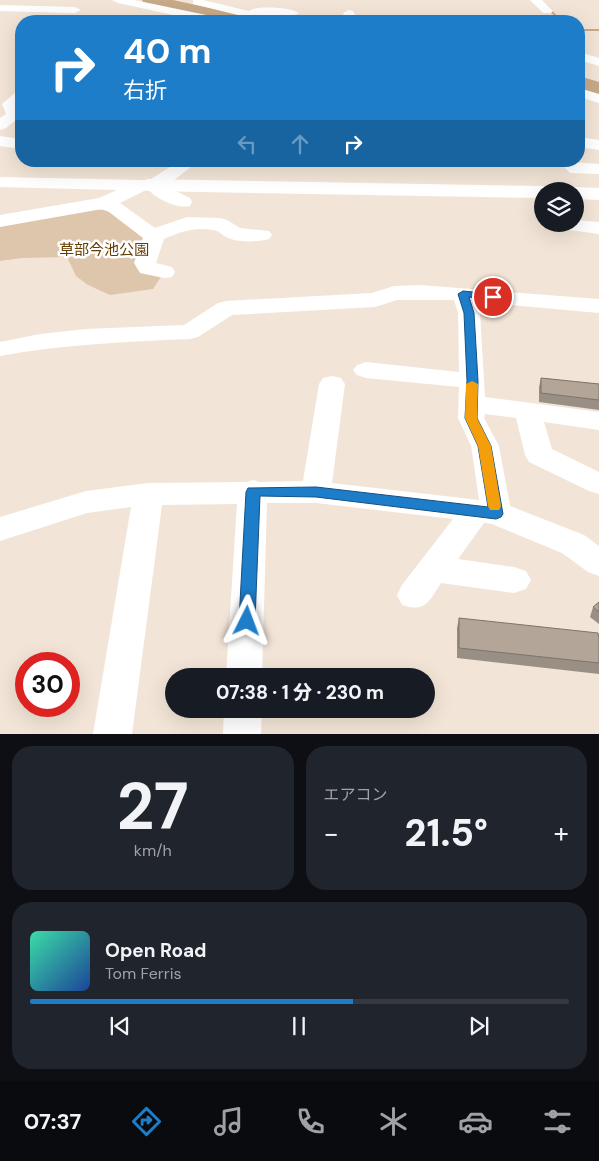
<!DOCTYPE html>
<html lang="ja">
<meta charset="utf-8">
<style>
:root{--surface:#171b24;--page:#20242c;--text:#f1f3f6;--muted:#9ea1a6;--line:#363941;--accent:#1e7dc9}
body{margin:0;font-family:"DM Sans","Noto Sans JP",sans-serif;background:var(--page);color:var(--text);height:100vh;display:flex;flex-direction:column;font-size:19px;white-space:nowrap}
*{box-sizing:border-box;margin:0}
p{font-size:16px;color:var(--muted)}
.icon{flex:none;width:28px;height:28px;fill:none;stroke:currentColor;stroke-width:2;stroke-linecap:round;stroke-linejoin:round}
.map{position:relative;height:734px;overflow:hidden}
.details{display:flex;flex-direction:column;gap:12px;padding:12px;background:#0d0f14;flex:1}
.details>*{flex:none}
.guide{position:absolute;left:15px;top:15px;width:570px;height:152px;border-radius:20px;box-shadow:0 5px 20px #0002;background:#1e7dc9;color:#fff;overflow:hidden}
.tools{position:absolute;left:534px;top:182px;display:grid;gap:10px}
.tools a{display:grid;place-items:center;width:50px;height:50px;border-radius:50%;background:var(--surface);box-shadow:0 5px 20px #0002;font-size:25px}
.speed{position:absolute;left:15px;top:652px;display:flex;gap:10px;font-size:25px;font-weight:700;text-align:center}
.speed>*{display:grid;place-content:center;width:65px;height:65px;border-radius:50%;background:var(--surface);box-shadow:0 5px 20px #0002;line-height:1}
.speed .limit{border:8px solid #d22;background:#fff;color:#111}
.pin{position:absolute;display:grid;place-items:center;width:42px;height:42px;color:#fff;margin:-21px;border:2px solid #fff;border-radius:50%;box-shadow:0 1px 5px #0007}
.me{position:absolute;width:55px;margin:-28px;rotate:3deg;stroke-linejoin:round;filter:drop-shadow(0 0 4px #0008)}
.turn{display:flex;align-items:center;gap:18px;height:105px;padding:0 25px;font-size:22px}
.turn .icon{width:65px;height:65px;stroke-width:2.5}
.turn b{display:block;font-size:35px;line-height:42px}
.lanes{display:flex;align-items:center;height:48px;padding:0 25px;background:#0003;justify-content:center;gap:25px;direction:ltr}
.lanes .off{opacity:.35}
.big{font-size:38px;font-weight:800;line-height:1.1}
.details .widget{flex:1;display:flex;flex-direction:column;justify-content:center;gap:8px;min-width:0;padding:0 18px;border-radius:20px;background:var(--page)}
.details .dial{align-items:center;gap:0}
.dial b{font-size:65px;line-height:1}
.song{display:flex;align-items:center;gap:15px}
.cover{width:60px;height:60px;border-radius:8px;background:linear-gradient(135deg,hsl(160 70% 55%),hsl(220 70% 35%))}
.played{height:5px;border-radius:2px;background:linear-gradient(90deg,var(--accent) 60%,var(--line) 60%)}
.keys{display:flex;justify-content:space-around;direction:ltr}
.heat{display:flex;justify-content:space-between;align-items:center;font-size:28px;direction:ltr}
.details .tiles{flex:1;display:grid;gap:12px;grid-template-columns:1fr 1fr}
.widget:last-child{grid-column:span 2}
.trip{position:absolute;left:165px;top:668px;width:270px;height:50px;border-radius:25px;background:var(--surface);box-shadow:0 5px 20px #0002;font-weight:800;line-height:50px;text-align:center}
.tab-bar{display:flex;height:80px;justify-content:space-around;align-items:center;background:#090b0e;color:var(--muted)}
.tab-bar .icon{width:35px;height:35px}
.tab-bar .current{color:var(--accent)}
.tab-bar b{font-size:22px;color:var(--text)}
.map>svg:first-child{display:block}
.green{fill:#dec6ad}
.lines{fill:none;stroke-linecap:round;stroke-linejoin:round}
.stream{fill:#c7a988;fill-rule:evenodd}
.river{fill:#c7a988;fill-rule:evenodd}
.minor{fill:#fff;fill-rule:evenodd}
.tertiary{fill:#fff;fill-rule:evenodd}
.wall{fill:#9a8f84}
.building{fill:#b3a699;stroke:#7d746b}
.route{fill:#1e7dc9;stroke:#145183}
.slow{fill:#f59e0b}
.labels{text-anchor:middle;dominant-baseline:central;stroke-width:5;stroke-linejoin:round;paint-order:stroke}
.park-label{font-size:15px;fill:#653d00;stroke:#fff}
</style>
<div class="map">
<svg width="599" height="734" viewBox="0 0 599 734">
<rect width="100%" height="100%" fill="#f2e5d7"/>
<polygon class="green" points="91,209 112,211 144,233 140,256 162,275 153,289 110,295 88,285 76,276 67,257 22,258 0,261 0,225"/>
<g class="lines">
<g class="stream">
<polygon points="546,5 547,5 562,21 560,21 545,7"/>
<rect x="579" y="29" width="20" height="2"/>
</g>
<g class="river">
<polygon points="142,0 173,0 252,17 255,21 223,21 144,4"/>
<polygon points="579,76 599,82 599,96 579,89"/>
</g>
<g class="minor">
<polygon points="112,0 134,0 216,17 222,21 201,21 118,3"/>
<path d="M193,0H203L249,11C254,5 293,7 299,13L293,16L265,15L279,18L281,21H262L193,4Z"/>
<polygon points="530,0 542,0 553,11 551,13 543,13"/>
<polygon points="0,5 75,7 81,10 75,13 0,11"/>
<polygon points="349,10 353,11 359,21 347,21 343,13"/>
<polygon points="579,52 599,58 599,66 579,60"/>
<polygon points="579,88 599,94 599,103 579,97"/>
<polygon points="21,91 21,102 18,105 21,116 6,128 0,130 0,118 6,114 2,104 16,92"/>
<polygon points="0,136 21,139 21,149 0,146"/>
<polygon points="579,137 599,140 599,150 579,147"/>
<path d="M179,161H199L166,186L190,198L192,202L190,206C177,209 156,199 148,189L120,203L155,228L187,217L220,218L227,220L240,228L269,231L272,235L269,239C258,242 237,243 226,237C222,235 218,230 213,230C193,227 181,232 164,239L156,263L172,267L175,272L172,277L164,278L140,273L134,263L143,238L109,212L102,209L0,227V215L99,198L117,190L0,187V177L142,180L148,181Z"/>
<polygon points="558,161 599,164 599,174 570,173"/>
<polygon points="575,220 599,222 599,234 569,230 566,226 568,224 575,224"/>
<path d="M420,285L599,299V313L477,302L480,313L485,397L599,412V430L544,422L552,449L599,472V494L589,491L529,462L525,455L516,418L485,414L484,418L499,446L510,506L584,535L599,546V576L588,572L562,553L492,524L484,523L458,559L514,567L526,571L531,580L526,589L514,593L441,583C429,601 426,613 402,605L397,595L402,585L453,519L316,503H267L262,676H226L237,504L162,505L132,734H93L131,507L87,513L0,541V517L86,491L148,483L247,482L253,480L259,482L303,481L319,384L323,378L332,376L341,378L345,384L332,483L479,500L471,446L458,418L459,387L366,378L357,375L353,370L357,365L366,362L459,372L458,313L454,300H397L375,307L232,315L198,337L190,339C126,342 63,344 0,356V342L40,334L86,329L184,325L218,303L226,301L372,293L394,286Z"/>
<polygon points="224,709 262,709 261,734 223,734"/>
</g>
<g class="tertiary">
<polygon points="148,179 542,186 549,188 552,191 542,191 542,198 148,191 141,189 138,185 141,181"/>
<polygon points="575,187 599,188 599,200 575,199 575,191 566,191 568,189"/>
</g>
</g>
<g class="wall">
<polygon points="541,378 599,384 599,410 539,402 539,387"/>
<polygon points="599,602 599,624 590,617 593,607"/>
<polygon points="459,618 599,639 599,674 457,658 457,628"/>
</g>
<g class="building">
<polygon points="541,378 599,384 599,400 541,393"/>
<polygon points="599,602 599,612 593,607"/>
<polygon points="459,618 598,633 599,639 599,663 459,648"/>
</g>
<polygon class="route" points="463,291 493,294 498,297 493,300 469,297 474,313 478,381 477,418 491,446 503,514 501,517 496,519 316,497 260,496 255,621 253,626 247,627 241,626 239,621 246,492 248,488 316,487 488,507 478,446 465,418 467,381 464,313 458,294"/>
<polygon class="slow" points="472,381 478,384 477,418 491,446 501,506 499,510 490,510 488,506 478,446 465,418 466,384"/>
<g class="labels">
<g class="park-label">
<text x="104" y="250">草部今池公園</text>
</g>
</g>
</svg>
<div class="tools">
<a><svg class="icon" aria-label="layers" viewBox="0 0 24 24"><path d="M12 4l9 5-9 5-9-5zM3 14l9 5 9-5"/></svg></a>
</div>
<div class="speed"><div class="limit">30</div></div>
<div class="pin" style="left:493px;top:297px;background:#d93025"><svg class="icon" aria-label="arrive" viewBox="0 0 24 24"><path d="M6 21V4h12l-3 4 3 4H6"/></svg></div>
<svg class="me" style="left:247px;top:621px" viewBox="-20 -20 40 40"><path d="M0-17L14 15 0 8-14 15z" fill="#1e7dc9" stroke="#fff" stroke-width="4"/></svg>
<div class="trip">07:38 · 1 分 · 230 m</div>
<div class="guide">
<div class="turn"><svg class="icon" aria-label="right" viewBox="0 0 24 24"><path d="M7 20v-9h11M14 6l5 5-5 5"/></svg><div><b>40 m</b>右折</div></div>
<div class="lanes"><svg class="icon off" aria-label="left" viewBox="0 0 24 24"><path d="M17 20v-9H6M10 6l-5 5 5 5"/></svg><svg class="icon off" aria-label="ahead" viewBox="0 0 24 24"><path d="M12 20V5M6 11l6-6 6 6"/></svg><svg class="icon" aria-label="right" viewBox="0 0 24 24"><path d="M7 20v-9h11M14 6l5 5-5 5"/></svg></div>
</div>
</div>
<section class="details">
<div class="tiles">
<div class="widget dial"><b>27</b><p>km/h</p></div>
<div class="widget"><p>エアコン</p>
<div class="heat"><a>−</a><b class="big">21.5°</b><a>+</a></div>
</div>
<div class="widget">
<div class="song"><i class="cover"></i><div><b>Open Road</b><p>Tom Ferris</p></div></div>
<div class="played"></div>
<div class="keys"><svg class="icon" aria-label="previous" viewBox="0 0 24 24"><path d="M18 5L8 12l10 7zM5 5v14"/></svg><svg class="icon" aria-label="pause" viewBox="0 0 24 24"><path d="M8 5v14M16 5v14"/></svg><svg class="icon" aria-label="next" viewBox="0 0 24 24"><path d="M6 5l10 7-10 7zM19 5v14"/></svg></div>
</div>
</div>
</section>
<nav class="tab-bar">
<b>07:37</b>
<svg class="icon current" aria-label="directions" viewBox="0 0 24 24"><path d="M12 3l9 9-9 9-9-9zM9 14v-3h6M13 9l2 2-2 2"/></svg>
<svg class="icon" aria-label="music" viewBox="0 0 24 24"><path d="M9 18V5l10-2v13"/><circle cx="6" cy="18" r="3"/><circle cx="16" cy="16" r="3"/></svg>
<svg class="icon" aria-label="phone" viewBox="0 0 24 24"><path d="M5 4h4l2 5-3 2q2 4 5 5l2-3 5 2v4C11 20 4 13 5 4z"/></svg>
<svg class="icon" aria-label="climate" viewBox="0 0 24 24"><path d="M12 3v18M4 7l16 10M4 17L20 7"/></svg>
<svg class="icon" aria-label="car" viewBox="0 0 24 24"><path d="M5 17H2v-5l4-1 3-4h7l3 4 3 1v5h-3M9 17h6M6 11h13"/><circle cx="7" cy="17" r="2"/><circle cx="17" cy="17" r="2"/></svg>
<svg class="icon" aria-label="filters" viewBox="0 0 24 24"><path d="M4 7h16M4 17h16"/><circle cx="9" cy="7" r="2"/><circle cx="15" cy="17" r="2"/></svg>
</nav>
